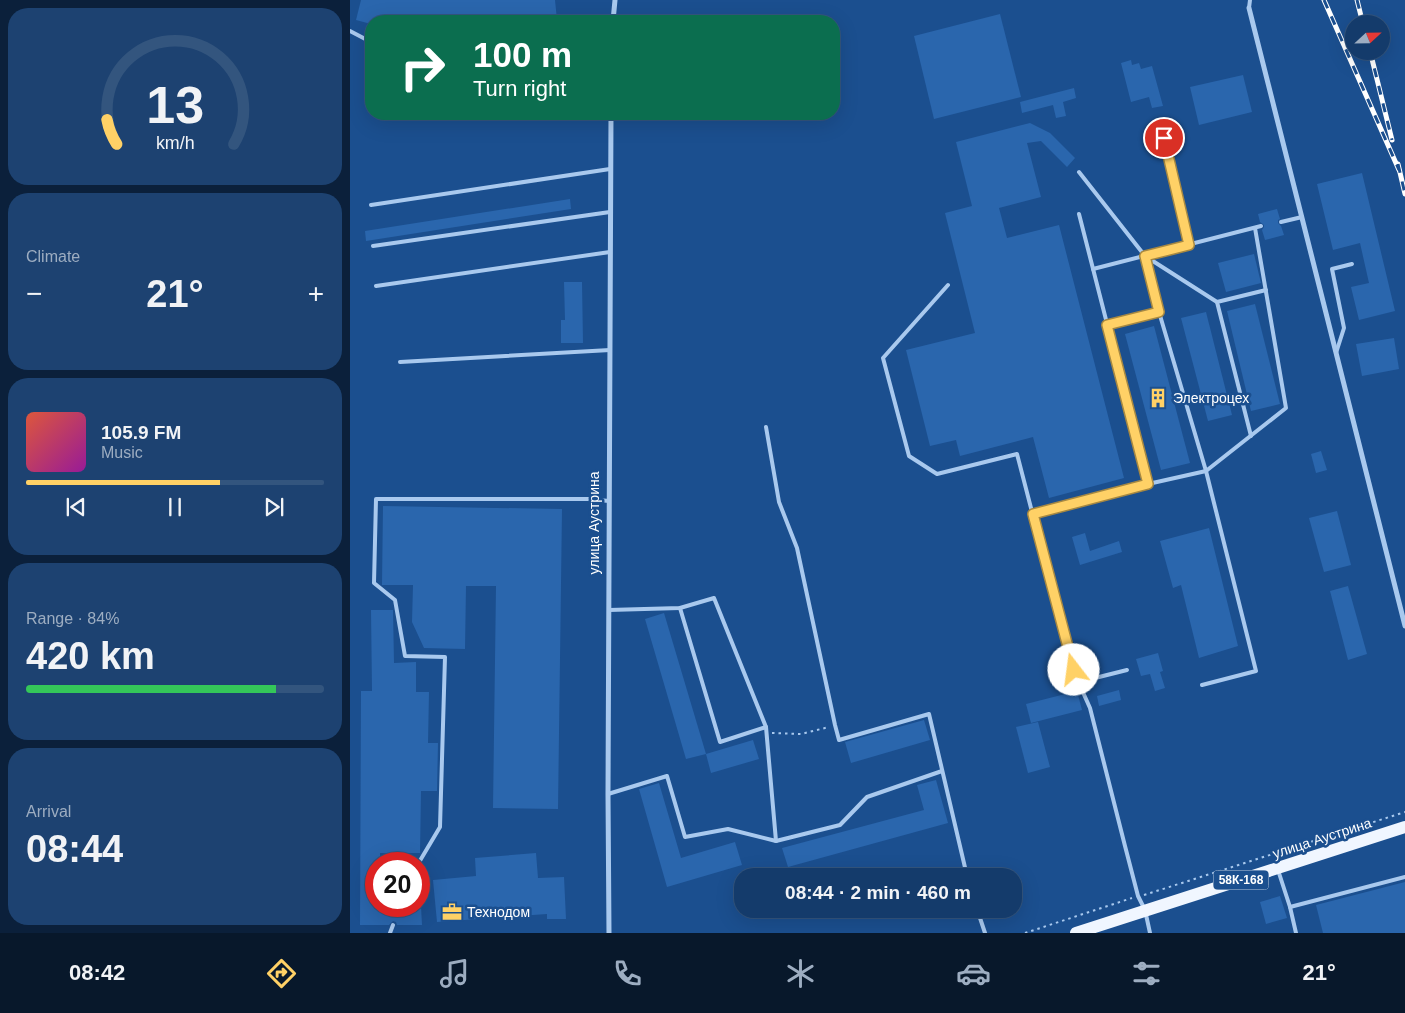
<!DOCTYPE html>
<meta charset="utf-8">
<style>
:root{--surface:#143b6b;--page:#1d4271;--text:#f1f3f6;--muted:#9dadc1;--line:#33557e;--accent:#ffd166}
body{margin:0;font-family:Helvetica,sans-serif;background:var(--page);color:var(--text);height:100vh;display:flex;flex-direction:column;font-size:19px;white-space:nowrap}
*{box-sizing:border-box;margin:0}
p{font-size:16px;color:var(--muted)}
.icon{flex:none;width:28px;height:28px;fill:none;stroke:currentColor;stroke-width:2;stroke-linecap:round;stroke-linejoin:round}
.map{position:relative;flex:1;overflow:hidden}
.details{display:flex;flex-direction:column;gap:8px;padding:8px;background:#0b203b;width:350px}
.details>*{flex:none}
.hud{position:absolute;left:15px;top:15px;width:475px;height:105px;border-radius:20px;box-shadow:0 5px 20px #0002,0 0 0 1px var(--line);background:#0b6e4f;color:#fff;overflow:hidden}
.needle{width:32px;rotate:68deg}
.tools{position:absolute;left:995px;top:15px;display:grid;gap:10px}
.tools a{display:grid;place-items:center;width:45px;height:45px;border-radius:50%;background:var(--surface);box-shadow:0 5px 20px #0002,0 0 0 1px var(--line);font-size:25px}
.speed{position:absolute;left:15px;top:852px;display:flex;gap:10px;font-size:25px;font-weight:700;text-align:center}
.speed>*{display:grid;place-content:center;width:65px;height:65px;border-radius:50%;background:var(--surface);box-shadow:0 5px 20px #0002,0 0 0 1px var(--line);line-height:1}
.speed .limit{border:8px solid #d22;background:#fff;color:#111}
.pin{position:absolute;display:grid;place-items:center;width:42px;height:42px;color:#fff;margin:-21px;border:2px solid #fff;border-radius:50%;box-shadow:0 1px 5px #0007}
.me{position:absolute;width:55px;margin:-28px;rotate:345deg;stroke-linejoin:round;filter:drop-shadow(0 0 4px #0008)}
.turn{display:flex;align-items:center;gap:18px;height:105px;padding:0 25px;font-size:22px}
.turn .icon{width:65px;height:65px;stroke-width:2.5}
.turn b{display:block;font-size:35px;line-height:42px}
.big{font-size:38px;font-weight:700;line-height:1.1}
.details .widget{flex:1;display:flex;flex-direction:column;justify-content:center;gap:8px;min-width:0;padding:0 18px;border-radius:20px;background:var(--page)}
.details .dial{align-items:center;gap:0}
.dial svg{height:130px;overflow:visible;fill:none;stroke:var(--line);stroke-width:7;stroke-linecap:round;text-anchor:middle}
.dial text{fill:var(--text);stroke:none}
.song{display:flex;align-items:center;gap:15px}
.cover{width:60px;height:60px;border-radius:8px;background:linear-gradient(135deg,hsl(10 70% 55%),hsl(300 70% 35%))}
.played{height:5px;border-radius:2px;background:linear-gradient(90deg,var(--accent) 65%,var(--line) 65%)}
.keys{display:flex;justify-content:space-around;direction:ltr}
.heat{display:flex;justify-content:space-between;align-items:center;font-size:28px;direction:ltr}
.charge{height:8px;border-radius:4px;background:linear-gradient(90deg,#34c759 84%,var(--line) 0)}
.trip{position:absolute;left:384px;top:868px;width:288px;height:50px;border-radius:20px;background:var(--surface);box-shadow:0 5px 20px #0002,0 0 0 1px var(--line);font-weight:700;line-height:50px;text-align:center}
.tab-bar{display:flex;height:80px;justify-content:space-around;align-items:center;background:#08182b;color:var(--muted)}
.tab-bar .icon{width:35px;height:35px}
.tab-bar .active{color:var(--accent)}
.tab-bar b{font-size:22px;color:var(--text)}
main{display:flex;flex:1;min-height:0}
.map>svg:first-child{display:block}
.building{fill:#2a66ad}
.lines{fill:none;stroke-linecap:round;stroke-linejoin:round}
.path{stroke:#a9c9ee;stroke-width:2;stroke-dasharray:2.5 4;stroke-linecap:butt}
.service{stroke:#a9c9ee;stroke-width:4}
.minor{stroke:#a9c9ee;stroke-width:5}
.primary{stroke:#f0f6ff;stroke-width:12}
.rail-casing{stroke:#fff;stroke-width:5}
.rail{stroke:#1b4f8f;stroke-width:3;stroke-dasharray:9;stroke-linecap:butt}
.route-casing{stroke:#a68842;stroke-width:12}
.route{stroke:#ffd166;stroke-width:9}
.labels{text-anchor:middle;dominant-baseline:central;stroke-width:5;stroke-linejoin:round;paint-order:stroke}
.shield{fill:#1b4f8f;stroke:#bbcadd;stroke-width:1}
.shield-label{font-size:12px;font-weight:bold;fill:#fff}
.poi-label{font-size:14px;fill:#fff;stroke:#1b4f8f;text-anchor:start}
.street-label{font-size:14px;fill:#fff;stroke:#1b4f8f}
</style>
<main>
<section class="details">
<div class="widget dial"><svg viewBox="0 0 100 80">
<path d="M14 69A42 42 0 1 1 86 69"/>
<path d="M14 69A42 42 0 0 1 8 54" stroke="#ffd166"/>
<text x="50" y="56" font-size="32" font-weight="700">13</text>
<text x="50" y="72" font-size="11">km/h</text>
</svg></div>
<div class="widget"><p>Climate</p>
<div class="heat"><a>−</a><b class="big">21°</b><a>+</a></div>
</div>
<div class="widget">
<div class="song"><i class="cover"></i><div><b>105.9 FM</b><p>Music</p></div></div>
<div class="played"></div>
<div class="keys"><svg class="icon" aria-label="previous" viewBox="0 0 24 24"><path d="M18 5L8 12l10 7zM5 5v14"/></svg><svg class="icon" aria-label="pause" viewBox="0 0 24 24"><path d="M8 5v14M16 5v14"/></svg><svg class="icon" aria-label="next" viewBox="0 0 24 24"><path d="M6 5l10 7-10 7zM19 5v14"/></svg></div>
</div>
<div class="widget"><p>Range · 84%</p><b class="big">420 km</b><div class="charge"></div></div>
<div class="widget"><p>Arrival</p><b class="big">08:44</b></div>
</section>
<div class="map">
<svg width="1055" height="933" viewBox="0 0 1055 933">
<rect width="100%" height="100%" fill="#1b4f8f"/>
<g class="building">
<polygon points="11,0 205,0 207,20 197,21 21,21 21,24 6,20"/>
<polygon points="650,14 671,97 584,119 564,36"/>
<polygon points="781,60 782,65 789,63 791,69 802,66 813,106 802,108 799,97 781,102 771,63"/>
<polygon points="893,75 902,112 849,125 840,87"/>
<polygon points="724,88 726,98 713,102 716,116 706,118 703,105 672,113 670,102"/>
<polygon points="680,123 700,133 725,158 717,167 691,141 677,143 691,197 649,208 657,238 709,225 774,478 699,498 683,437 610,456 606,440 580,446 556,350 625,333 595,213 622,206 606,142"/>
<polygon points="1012,173 1045,311 1009,320 1001,287 1019,283 1010,243 983,250 967,184"/>
<polygon points="220,199 221,209 16,241 15,231"/>
<polygon points="927,209 930,219 928,220 928,223 931,226 934,235 915,240 912,230 914,227 914,225 910,222 908,214"/>
<polygon points="904,254 911,283 876,292 868,263"/>
<polygon points="214,282 232,282 233,343 211,343 211,320 215,320"/>
<polygon points="905,304 930,404 901,411 877,311"/>
<polygon points="856,312 882,415 858,421 831,318"/>
<polygon points="804,326 840,463 811,470 775,334"/>
<polygon points="1044,338 1049,369 1012,376 1006,344"/>
<polygon points="971,451 977,470 966,473 961,454"/>
<polygon points="33,506 212,509 208,809 143,808 146,586 116,586 115,649 74,648 62,622 63,585 32,585"/>
<polygon points="987,511 1001,565 974,572 959,518"/>
<polygon points="859,528 888,646 849,658 831,585 823,588 810,541"/>
<polygon points="735,533 740,551 769,541 772,552 730,565 722,537"/>
<polygon points="998,586 1017,654 998,660 980,591"/>
<polygon points="21,610 43,610 44,663 66,662 66,692 79,692 78,743 88,743 87,791 71,791 70,853 30,853 30,864 26,864 26,906 71,906 72,925 47,925 46,922 43,921 39,925 10,925 11,691 22,691"/>
<polygon points="314,613 356,754 336,759 295,619"/>
<polygon points="808,653 813,671 810,672 815,688 805,691 800,674 791,676 786,659"/>
<polygon points="769,690 771,700 749,706 747,696"/>
<polygon points="727,691 732,710 681,723 676,704"/>
<polygon points="574,720 580,740 501,763 495,742"/>
<polygon points="688,722 700,767 678,773 666,727"/>
<polygon points="403,740 409,759 361,773 356,754"/>
<polygon points="586,780 598,823 438,867 432,848 574,810 567,785"/>
<polygon points="309,783 331,858 385,842 392,865 317,887 289,789"/>
<polygon points="186,853 188,878 214,877 216,919 197,919 197,914 87,922 83,880 126,876 125,858"/>
<polygon points="1055,882 1055,933 973,933 966,905"/>
<polygon points="930,896 937,918 916,924 910,902"/>
</g>
<g class="lines">
<g class="path">
<polyline points="422,733 451,734 479,727"/>
<polyline points="794,895 1055,812"/>
<polyline points="675,933 782,898"/>
</g>
<g class="service">
<polyline points="899,8 900,0"/>
<polyline points="0,31 21,42"/>
<polyline points="810,120 839,245"/>
<polyline points="729,172 795,256 809,312"/>
<polyline points="21,205 260,169"/>
<polyline points="931,222 952,217"/>
<polyline points="23,246 260,212"/>
<polyline points="795,256 867,302"/>
<polyline points="743,269 911,226"/>
<polyline points="598,285 533,358 559,456 587,474 667,454 723,670 740,708 775,846 788,896 795,910 800,933"/>
<polyline points="26,286 260,252"/>
<polyline points="757,325 809,312 856,471 936,408 905,228"/>
<polyline points="986,353 994,328 982,269 1002,264"/>
<polyline points="50,362 260,350"/>
<polyline points="416,427 429,502 447,548 485,725 489,740 579,714 617,876"/>
<polyline points="901,436 867,302 916,290"/>
<polyline points="798,484 856,471 906,671 852,685"/>
<polyline points="683,515 798,484 729,214"/>
<polyline points="330,608 370,742 416,727"/>
<polyline points="259,610 330,608 364,598 416,727 426,841"/>
<polyline points="729,682 777,670"/>
<polyline points="258,794 317,776 335,837 378,829 426,841 490,825 517,797 592,771"/>
<polyline points="68,864 90,827 95,657 55,656 45,600 24,583 26,499 238,499 259,501"/>
<polyline points="928,870 940,907 946,933"/>
<polyline points="940,907 1055,877"/>
<polyline points="627,909 635,933"/>
<polyline points="40,933 43,925"/>
</g>
<g class="minor">
<polyline points="899,8 1055,626"/>
<polyline points="263,21 265,0"/>
<polyline points="259,933 258,794 261,114"/>
</g>
<polyline class="primary" points="726,933 1055,827"/>
<defs>
<g id="rail">
<polyline points="974,0 1049,170"/>
<polyline points="1007,0 1013,24"/>
<polyline points="1020,51 1042,140"/>
<polyline points="1048,164 1055,194"/>
</g>
</defs>
<use href="#rail" class="rail-casing"/>
<use href="#rail" class="rail"/>
</g>
<g class="lines">
<defs>
<polyline id="route" points="724,670 683,514 798,484 757,325 809,312 795,256 839,245 814,138"/>
</defs>
<use href="#route" class="route-casing"/>
<use href="#route" class="route"/>
</g>
<defs>
<symbol id="building-bare" viewBox="-9 -9 18 18"><path d="M-4-6H4V6H1V3H-1V6H-4ZM-2.5-4.3h1.7v1.8h-1.7ZM.8-4.3h1.7v1.8H.8ZM-2.5-1h1.7V.8h-1.7ZM.8-1h1.7V.8H.8Z" fill="#ffd166" stroke="#1b4f8f" stroke-width="2.5" paint-order="stroke"/></symbol>
<symbol id="office-bare" viewBox="-9 -9 18 18"><path d="M-6-3h4V-5.5h4V-3h4V5H-6ZM-1-4.5V-3h2v-1.5ZM-6 0V1H6V0Z" fill="#ffd166" stroke="#1b4f8f" stroke-width="2.5" paint-order="stroke"/></symbol>
</defs>
<g fill-rule="evenodd">
<use href="#building-bare" x="794" y="384" width="28" height="28"/>
<use href="#office-bare" x="88" y="898" width="28" height="28"/>
</g>
<g class="labels">
<rect class="shield" x="863.5" y="870.5" width="55" height="19" rx="4"/>
<g class="shield-label">
<text x="891" y="880">58К-168</text>
</g>
<g class="poi-label">
<text x="823" y="398">Электроцех</text>
<text x="117" y="912">Технодом</text>
</g>
<g class="street-label">
<text transform="translate(244 523) rotate(-90)">улица Аустрина</text>
<text transform="translate(972 838) rotate(-18)">улица Аустрина</text>
</g>
</g>
</svg>
<div class="tools">
<a><svg class="needle" viewBox="-14 -14 28 28"><path d="M0-13l5 13h-10z" fill="#e53935"/><path d="M0 13l5-13h-10z" fill="#9dadc1"/></svg></a>
</div>
<div class="speed"><div class="limit">20</div></div>
<div class="pin" style="left:814px;top:138px;background:#d93025"><svg class="icon" aria-label="arrive" viewBox="0 0 24 24"><path d="M6 21V4h12l-3 4 3 4H6"/></svg></div>
<svg class="me" style="left:724px;top:670px" viewBox="-20 -20 40 40"><circle r="19" fill="#fff"/><path d="M0-13L10 11 0 6-10 11z" fill="#ffd166"/></svg>
<div class="trip">08:44 · 2 min · 460 m</div>
<div class="hud">
<div class="turn"><svg class="icon" aria-label="right" viewBox="0 0 24 24"><path d="M7 20v-9h11M14 6l5 5-5 5"/></svg><div><b>100 m</b>Turn right</div></div>
</div>
</div>
</main>
<nav class="tab-bar">
<b>08:42</b>
<svg class="icon active" aria-label="directions" viewBox="0 0 24 24"><path d="M12 3l9 9-9 9-9-9zM9 14v-3h6M13 9l2 2-2 2"/></svg>
<svg class="icon" aria-label="music" viewBox="0 0 24 24"><path d="M9 18V5l10-2v13"/><circle cx="6" cy="18" r="3"/><circle cx="16" cy="16" r="3"/></svg>
<svg class="icon" aria-label="phone" viewBox="0 0 24 24"><path d="M5 4h4l2 5-3 2q2 4 5 5l2-3 5 2v4C11 20 4 13 5 4z"/></svg>
<svg class="icon" aria-label="climate" viewBox="0 0 24 24"><path d="M12 3v18M4 7l16 10M4 17L20 7"/></svg>
<svg class="icon" aria-label="car" viewBox="0 0 24 24"><path d="M5 17H2v-5l4-1 3-4h7l3 4 3 1v5h-3M9 17h6M6 11h13"/><circle cx="7" cy="17" r="2"/><circle cx="17" cy="17" r="2"/></svg>
<svg class="icon" aria-label="filters" viewBox="0 0 24 24"><path d="M4 7h16M4 17h16"/><circle cx="9" cy="7" r="2"/><circle cx="15" cy="17" r="2"/></svg>
<b>21°</b>
</nav>
